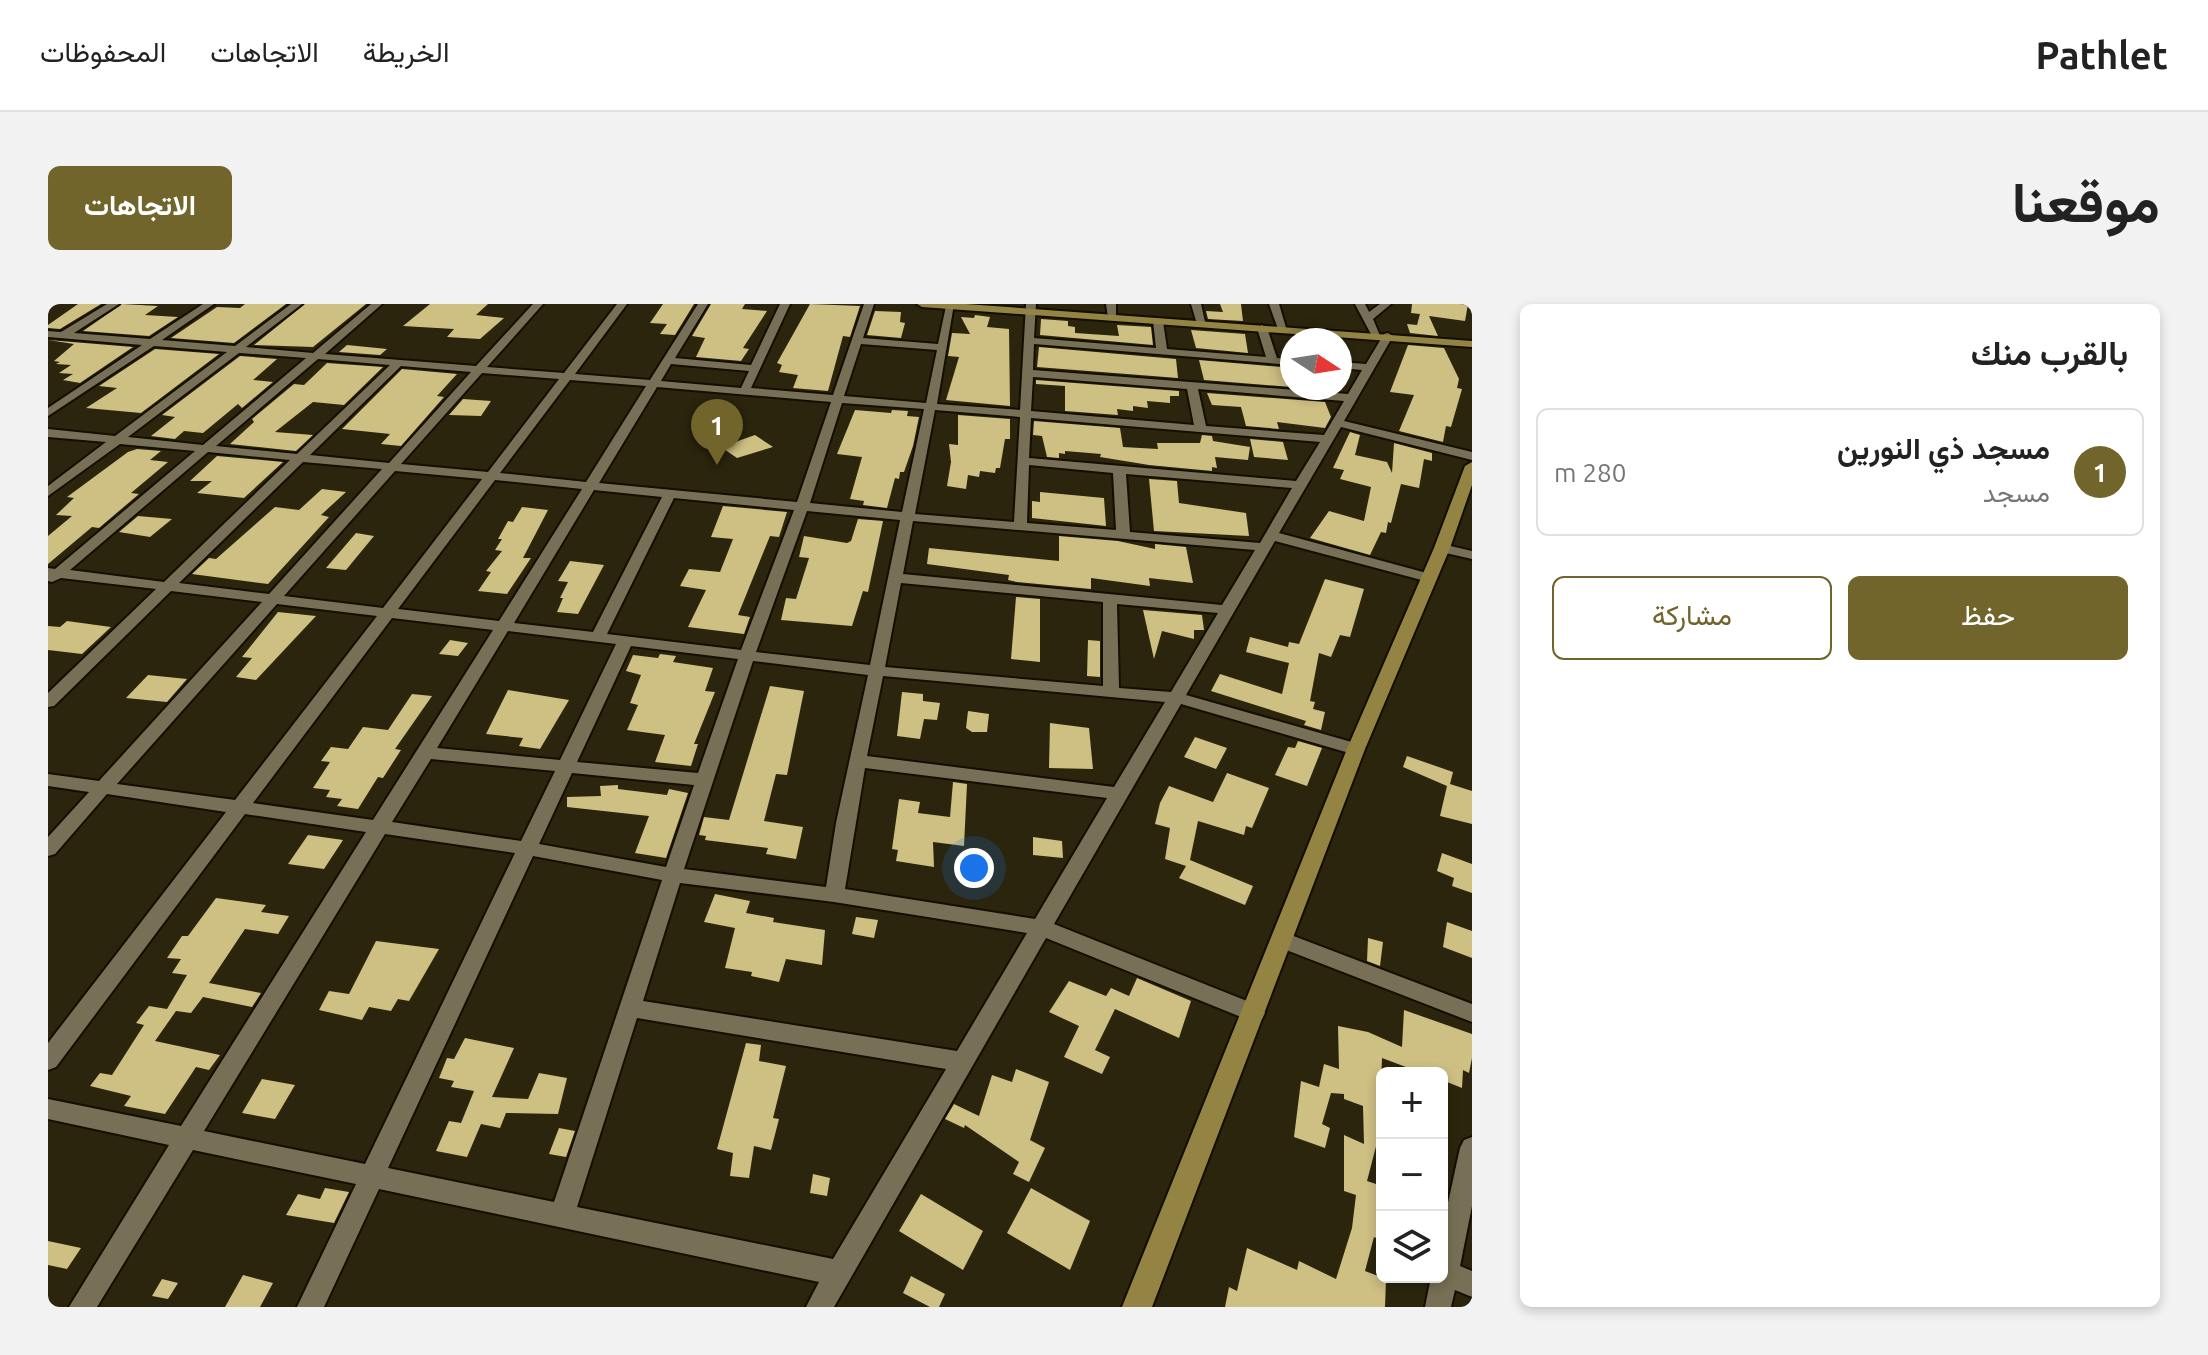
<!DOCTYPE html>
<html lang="ar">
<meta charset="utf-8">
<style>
:root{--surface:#fff;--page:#f2f2f2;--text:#222;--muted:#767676;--line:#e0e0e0;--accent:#72652b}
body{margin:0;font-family:Ubuntu,Vazirmatn,sans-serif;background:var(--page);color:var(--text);direction:rtl}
.controls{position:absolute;right:24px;bottom:24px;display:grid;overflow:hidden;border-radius:12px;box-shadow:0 4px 12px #0003}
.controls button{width:72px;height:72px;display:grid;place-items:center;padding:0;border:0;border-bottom:2px solid var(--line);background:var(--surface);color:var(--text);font:40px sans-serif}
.compass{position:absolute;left:1232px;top:24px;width:72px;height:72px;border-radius:50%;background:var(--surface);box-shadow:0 4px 12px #0003;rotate:102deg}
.you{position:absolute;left:926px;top:564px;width:28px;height:28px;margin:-20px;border:6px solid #fff;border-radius:50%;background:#1a73e8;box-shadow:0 0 0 12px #1a73e833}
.badge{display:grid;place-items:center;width:52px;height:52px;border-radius:50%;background:var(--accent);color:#fff;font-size:26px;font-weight:700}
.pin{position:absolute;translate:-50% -66px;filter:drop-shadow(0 2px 4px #0008)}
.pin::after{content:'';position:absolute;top:42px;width:28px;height:24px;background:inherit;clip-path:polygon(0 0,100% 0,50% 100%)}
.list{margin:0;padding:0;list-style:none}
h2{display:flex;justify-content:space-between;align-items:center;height:104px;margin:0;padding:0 32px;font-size:34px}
h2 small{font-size:26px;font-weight:400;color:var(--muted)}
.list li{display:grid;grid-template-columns:52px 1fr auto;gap:24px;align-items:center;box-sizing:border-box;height:128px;margin:0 16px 16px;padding:0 16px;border:2px solid var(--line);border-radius:12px}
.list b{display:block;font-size:30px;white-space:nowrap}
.list p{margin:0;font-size:26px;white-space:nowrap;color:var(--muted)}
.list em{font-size:26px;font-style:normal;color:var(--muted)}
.actions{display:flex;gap:16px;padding:24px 32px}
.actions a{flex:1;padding:18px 0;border:2px solid var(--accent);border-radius:12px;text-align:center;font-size:28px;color:var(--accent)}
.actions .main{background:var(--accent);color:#fff}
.icon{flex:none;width:44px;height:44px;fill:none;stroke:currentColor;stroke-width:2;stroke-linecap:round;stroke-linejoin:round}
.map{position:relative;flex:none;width:1424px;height:1003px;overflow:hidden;direction:ltr;border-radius:12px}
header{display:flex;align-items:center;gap:48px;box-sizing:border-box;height:112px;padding:0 40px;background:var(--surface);border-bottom:2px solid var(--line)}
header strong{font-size:38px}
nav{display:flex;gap:44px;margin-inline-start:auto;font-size:28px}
.intro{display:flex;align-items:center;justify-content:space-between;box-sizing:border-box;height:192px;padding:0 48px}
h1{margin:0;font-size:56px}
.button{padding:20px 36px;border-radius:12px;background:var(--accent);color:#fff;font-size:28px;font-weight:700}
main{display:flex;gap:48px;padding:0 48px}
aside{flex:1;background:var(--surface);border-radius:12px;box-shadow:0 4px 12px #0003}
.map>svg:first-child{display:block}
.building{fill:#cebf83}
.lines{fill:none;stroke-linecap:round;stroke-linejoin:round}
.street-casing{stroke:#140e00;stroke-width:4}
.secondary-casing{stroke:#140e00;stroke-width:4}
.street{fill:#777056;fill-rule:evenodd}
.secondary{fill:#938444;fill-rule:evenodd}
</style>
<header>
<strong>Pathlet</strong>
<nav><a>الخريطة</a><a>الاتجاهات</a><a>المحفوظات</a></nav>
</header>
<div class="intro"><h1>موقعنا</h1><a class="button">الاتجاهات</a></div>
<main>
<aside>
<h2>بالقرب منك<small></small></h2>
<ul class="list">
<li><span class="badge">1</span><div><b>مسجد ذي النورين</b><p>مسجد</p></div><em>280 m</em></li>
</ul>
<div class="actions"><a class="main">حفظ</a><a>مشاركة</a></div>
</aside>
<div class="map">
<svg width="1424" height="1003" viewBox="0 0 1424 1003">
<rect width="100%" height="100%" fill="#2b250d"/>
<!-- building -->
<path class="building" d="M30,0H53L12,25L0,24V21Z
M74,0L110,2L97,11L130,13L101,32L35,27Z
M197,0H238L186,39L123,34L169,3L192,4Z
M257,0H318L265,43L206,41Z
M382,0H440L428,11L456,14L432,35L399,33L406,25L355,22Z
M615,0H646L627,31L612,30L619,20L602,19Z
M663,0H697L694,5L719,7L695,44L701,45L693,57L648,53L657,34L644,32Z
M762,0L812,2L802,33L795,32L780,87L745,84L750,71L731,68L734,61L729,59Z
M1172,0H1193L1195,17L1160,15L1158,7L1175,8Z
M1364,0H1420L1417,17L1381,12L1390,32L1362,29L1359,20L1369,21L1372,10L1363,9Z
M827,7L853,8L852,18L857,19L853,34L819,31Z
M927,11L942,13L939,23L961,25L962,102L898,96L911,53L900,52L904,29L922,30L913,13L926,14Z
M993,15L1020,17V22L1027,23V29L1071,32L1069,21L1103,23L1105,41L992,31Z
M1143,26L1197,30L1200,49L1148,44Z
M0,36L85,43L32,79L15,76L25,70L11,69L23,61L8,60L12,58L6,57L26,40Z
M299,41L339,45L332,51L291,48Z
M1360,41L1396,44L1411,75L1409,84L1414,85L1403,123L1398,122L1395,138L1351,127L1366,91L1342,88Z
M991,43L1128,55L1130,74L989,63Z
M107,45L171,50L93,109L38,104L69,84L51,82Z
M192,52L229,55L205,76L225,78L194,104L190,100L155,129L136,127L127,135L103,132L127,113L114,111Z
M1151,56L1244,64V83L1156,76Z
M279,59L335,63L296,101L265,98L227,128L265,131L248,147L182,140L206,118L204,115L246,80L256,81Z
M354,65L409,70L389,92L396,93L353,142L333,140L342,130L294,125Z
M988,76L1131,87V92H1122V99L1099,97L1100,104L1085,102V107L1069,105L1070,111L1017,107V82L988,80Z
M1159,89L1277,98L1283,113L1277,124L1229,118L1231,125L1198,122L1193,103L1164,101Z
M415,95L443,97L433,112L401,111Z
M807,106L843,109L844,106L860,107L859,112L871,113L865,142L856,168H852L851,175L847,174L839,204L815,201L816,197L802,195L814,153L789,150Z
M910,111L962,115V135H957L952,164H948L947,169L932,167L931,173L920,171L918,185L899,182L903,158L901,140L910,141Z
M986,117L1072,124L1075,143L1110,145L1109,139H1152L1154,131L1164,132L1165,137L1202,143L1200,156L1167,153L1169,164L1164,163V167L1101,161L1052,153L1053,150L1017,147V150L1011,149V154L999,153L994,132L985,131Z
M1302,128L1312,131L1307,151L1339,158L1344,169L1346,139L1384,149V157L1376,155L1371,184L1353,180L1343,219L1340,218L1338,229L1333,228L1322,251L1262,234L1281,207L1316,217L1323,183L1292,175L1296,166L1285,164Z
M707,131L725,143L689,154L673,143Z
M1202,135L1235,138L1240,156L1206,153Z
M89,145L113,147L102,156L120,158L83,189L91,190L51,224L44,223L0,260V232L24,212L8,211L26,194L19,193L80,148Z
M169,152L235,158L196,194L149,189L164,177H142Z
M1101,175L1129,177L1131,199L1198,209L1201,232L1106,227Z
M274,185L298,188L273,211L281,213L220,280L144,270L161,254L168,255L227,203L251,206Z
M992,188L1056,194L1058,222L984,214V197L992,198Z
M675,202L739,208L731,233L722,232L690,311L702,313L696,330L640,323L658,286L632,282L641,265L672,268L685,235L663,233Z
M474,203L500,206L475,254H483L459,290L430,287L443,268L438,267L454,247L447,246L454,235H450L460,217L465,218Z
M90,212L124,215L102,233L71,228Z
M810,215L835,217L820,288L815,287L804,322L733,316L738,294L748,295L761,254L751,253L756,232L799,239L803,237Z
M308,229L326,232L298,266L278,264Z
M1011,232L1070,237L1107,245V240L1138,243L1145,279L1101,274L1102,282L1043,274V285L969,278L960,276L961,271L879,260L881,244L1011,257Z
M522,257L556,261L530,310L509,308L515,294H512L520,278L510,277Z
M1277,275L1316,285L1302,333L1292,331L1283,353L1271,349L1262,397L1267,398L1265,405L1277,408L1273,426L1256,421L1258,417L1163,387L1172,370L1234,390L1241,359L1198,348L1202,333L1240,343L1241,338L1251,340Z
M968,293L992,295V358L963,355Z
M1095,306L1154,311L1156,326H1146V335L1114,327L1106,355Z
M230,308L268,312L208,376L188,373L204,354L194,353Z
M19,317L63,323L34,350L0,346V322L12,323Z
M402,336L420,339L410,352L391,350Z
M1040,336L1052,337V373L1039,372Z
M612,350L628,352L625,358L665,364L657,387L667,388L646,440H650L643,462L607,458L617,431L579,426L590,401L582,399L593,371L578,367L585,351L610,354Z
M100,371L139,375L119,398L78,394Z
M722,382L756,387L739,471L728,470L716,517L755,523L748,555L718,550L720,544L657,536L658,532L651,531L656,513L681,516Z
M460,386L521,396L492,445L471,442L475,434L438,430Z
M854,388L875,390V397L892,399L889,416L876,415L872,435L849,432Z
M364,390L384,392L347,445L353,446L335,474L330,473L310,505L289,502L294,495L278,493L282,486L265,484L282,458L273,457L283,443L300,445L315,423L340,426Z
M920,407L941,410L939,428H924L918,424Z
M1002,419L1041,424L1045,465L1001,464Z
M1147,433L1179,444L1168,465L1136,453Z
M1250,437L1274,444L1259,482L1227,471L1240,443L1247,444Z
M1359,452L1405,468L1402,480L1424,487V520L1392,512L1399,482L1355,463Z
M1179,469L1221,484L1204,524L1198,522L1196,531L1150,517L1142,556L1205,582L1197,601L1131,574L1138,562L1117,555L1122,524L1107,520L1112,499L1121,482L1165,498Z
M905,478L919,480L916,542L885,538L886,563L848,557L850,546L844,545L851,495L872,498L870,509L902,513Z
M570,481V485L619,491L621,485L640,489L618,554L587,549L601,512L519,503V493L553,492L552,482Z
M260,531L295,536L276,565L240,560Z
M985,533L1014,537L1015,554L985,551Z
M1394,549L1424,560V589L1404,582L1406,574L1389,567Z
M667,590L702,597L698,609L726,614L725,618L777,626L774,661L738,655L731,678L703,672L704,668L677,664L687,624L656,618Z
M168,594L218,601L213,608L241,612L230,630L197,625L161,679L213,689L204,703L155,693L143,709L128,707L107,737L172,751L161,766L148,763L117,810L76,802L83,792L42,782L52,769L64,771L96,721L88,719L101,702L119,705L139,671L124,669L133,655L119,654L134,632H140Z
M808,613L830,616L826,634L804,630Z
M1399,618L1424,627V654L1395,643Z
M1320,634L1335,638L1332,662L1319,657Z
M328,637L391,645L361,697L350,695L343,707L321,703L314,716L271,706L281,687L301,690Z
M1089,674L1143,697L1131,734L1067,705L1047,746L1062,753L1054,770L1016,753L1031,722L1001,708L1021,677L1058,692L1063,684L1081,692Z
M1356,706L1424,730V754L1421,769L1415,766L1414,784L1394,776V769H1374L1334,754L1331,831L1319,877L1334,882V937L1326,933L1317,967L1338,975L1337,1003H1177L1181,983L1189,987L1199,944L1249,966L1251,957L1288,975L1304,924L1308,891L1296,887V831L1316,840L1315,802L1296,795V790L1283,789L1274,820L1282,824L1277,844L1246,833L1253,777L1271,783L1276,760L1291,765L1290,722L1320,728L1354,743Z
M417,734L466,744L444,793L480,795L491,769L519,774L510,810L458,809L452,824L433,820L419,853L388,847L401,817L413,819L426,787L403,783L406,777L391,774L399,754L406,755Z
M698,739L713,741L711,757L738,762L725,814L731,815L723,846L706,842L701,874L682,872L685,849L669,845Z
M968,765L1001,778L982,836L997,844L981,878L965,870L971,858L917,821L916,824L897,815L906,800L931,812L944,771L964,778Z
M214,775L247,781L227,815L194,809Z
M511,824L527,827L518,853L501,850Z
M765,870L782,874L779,892L762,889Z
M277,884L301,888L286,919L238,911L250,890L272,895Z
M983,884L1042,917L1022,966L959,929Z
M873,890L935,927L915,966L851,927Z
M0,937L33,944L19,965L0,961Z
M195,971L225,979L212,1003H177Z
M863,972L897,990L891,1003H882L855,989Z
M114,975L130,979L120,995L104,992Z"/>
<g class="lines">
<!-- street casing -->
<g class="street-casing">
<path id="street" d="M59,0H71L26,29L102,35L155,0H166L114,36L187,42L243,0H254L198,43L265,49L323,0H334L277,50L428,62L485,0H495L439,63L516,69L569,0H579L527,70L602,76L650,0H660L627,54L703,61L732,0H742L703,84L785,91L816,0H826L815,34L890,40L898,2L906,0L889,100L972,106L978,0H988L986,34L1108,44L1105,17L1110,14L1115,17L1119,45L1218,53L1209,24L1214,21L1219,24L1229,54L1244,55V61L986,40L985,66L1300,90L1314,66L1292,64V58L1318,60L1336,30L1340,29L1345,32L1296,117L1424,148V156L1293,123L1231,229L1386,271L1388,274L1381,278L1227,237L1138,391L1314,441L1317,445L1308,451L1133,400L1006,620L1214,703L1217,709L1214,715L1206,718L1198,715L998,634L786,1003H758L771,978L331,885L276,1003H249L308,880L145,846L49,1003H21L121,841L0,815V795L133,822L318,528L197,510L8,763L0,766V739L178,508L59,490L7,550L0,552V533L41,488L0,482V470L51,477L214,298L123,287L6,402L0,403V389L108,285L13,274L4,278L0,277V264L7,265L147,147L72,140L0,192V182L58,138L0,133V125L67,132L179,48L106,42L0,112V104L94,41L0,33V27L13,28ZM813,40L889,46L878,99L796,92ZM191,49L258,54L155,141L80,133ZM270,55L342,61L249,150L168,142ZM623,60L701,67L693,84L613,77ZM353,62L423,68L341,159L262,151ZM434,69L511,75L440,168L353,160ZM985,73L1139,85L1146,121L983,107ZM522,76L598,82L538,178L452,169ZM609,83L783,98L749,198L551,179ZM1150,85L1296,97L1276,131L1158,122ZM794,99L876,105L854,208L762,199ZM887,106L972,113L966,218L867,210ZM983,114L1272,138L1248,177L981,154ZM160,148L242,156L116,278L22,266ZM255,158L334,165L221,290L131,279ZM981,161L1065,169L1068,226L979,219ZM347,167L434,175L335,304L236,292ZM1078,170L1244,184L1212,239L1082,228ZM447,176L534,185L451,317L350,305ZM546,186L614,193L545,328L466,319ZM626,194L746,206L693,346L559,330ZM759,207L852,216L822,361L708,348ZM865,217L1207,246L1174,301L855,270ZM853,279L1055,298V382L837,363ZM229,300L329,312L187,496L69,480ZM1069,300L1170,309L1123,388L1071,384ZM344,314L445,326L325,516L205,499ZM460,327L568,340L512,456L389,444ZM583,342L690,355L650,469L529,458ZM705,357L820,371L788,519L778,583L636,565ZM835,372L1117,398L1066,483L819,452ZM383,455L507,467L473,537L344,518ZM817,464L1059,494L987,615L797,585ZM524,469L646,481L618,563L491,540ZM337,530L467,549L317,860L156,827ZM485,552L614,576L506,898L340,864ZM632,579L786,598L979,629L909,747L595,697ZM589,714L898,765L785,955L529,903Z
M1058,0H1068V15L1060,13Z
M1143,0H1153L1158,22L1149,20Z
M1221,0H1231L1239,27L1230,25Z
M1307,0H1317L1321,8L1332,0H1343L1325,15L1333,34H1325Z
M1394,240L1424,247V255L1389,247V241Z
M1235,628L1424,700V718L1228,642L1225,636L1228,630Z
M1424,833V902L1412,962L1424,967V993L1407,986L1403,1003H1377L1383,973H1394V926L1412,844L1416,836Z"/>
</g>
<!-- secondary casing -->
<g class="secondary-casing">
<path id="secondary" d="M869,0H918L1424,37V43L874,3Z
M1424,158V181L1402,244L1317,445L1104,1003H1074L1299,445L1386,244L1417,162Z"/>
</g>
<!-- street -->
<use href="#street" class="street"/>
<!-- secondary -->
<use href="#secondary" class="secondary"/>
</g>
</svg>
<div class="controls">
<button>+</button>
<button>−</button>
<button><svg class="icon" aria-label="layers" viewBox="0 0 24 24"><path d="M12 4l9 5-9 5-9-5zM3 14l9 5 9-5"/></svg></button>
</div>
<svg class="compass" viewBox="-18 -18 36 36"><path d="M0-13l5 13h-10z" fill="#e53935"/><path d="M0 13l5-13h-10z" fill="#767676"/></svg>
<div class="you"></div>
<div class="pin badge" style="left:669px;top:161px">1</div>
</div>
</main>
